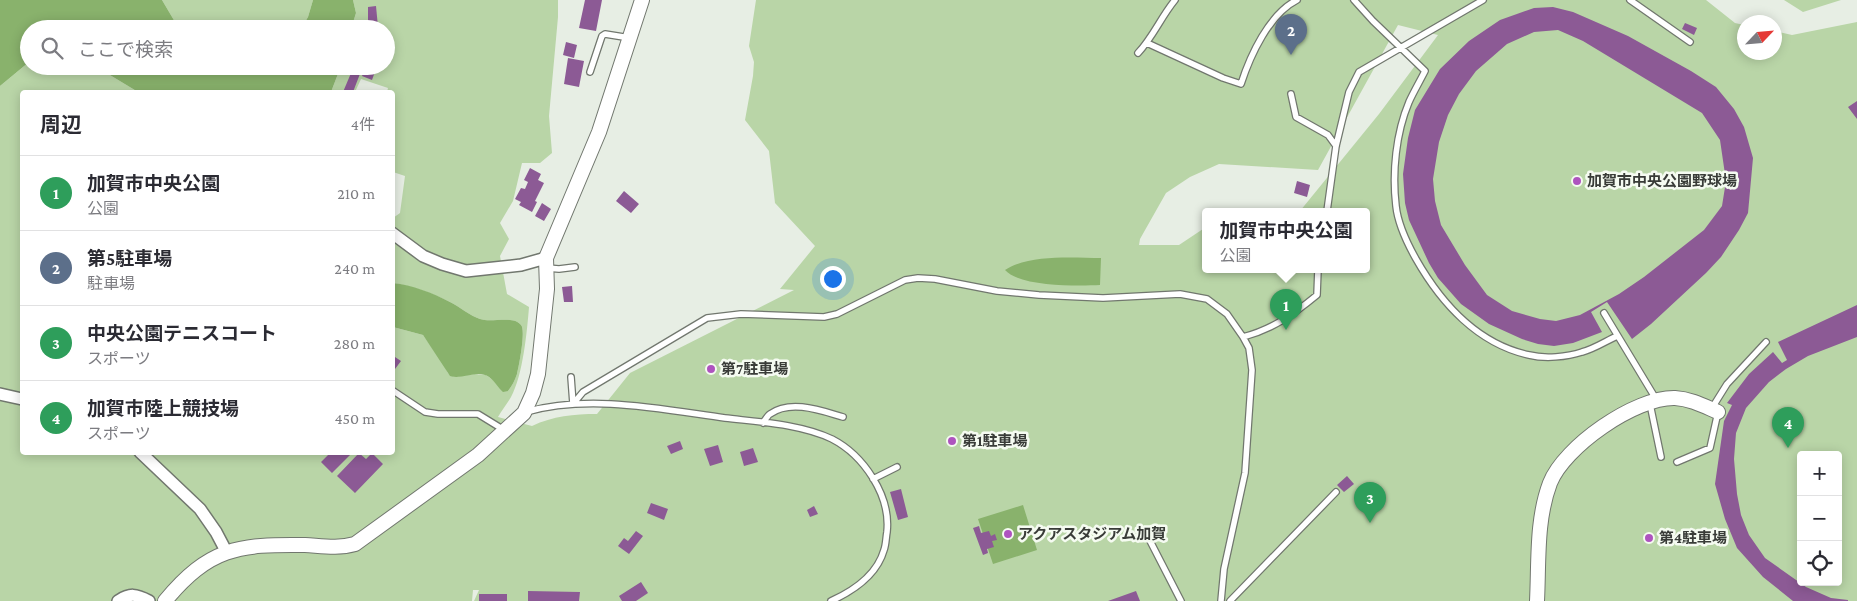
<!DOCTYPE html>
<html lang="ja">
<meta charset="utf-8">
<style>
:root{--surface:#fff;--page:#f2f2f3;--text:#2b2b33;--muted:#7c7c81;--line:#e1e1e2;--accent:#db2777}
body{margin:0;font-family:"Crimson Pro","Noto Sans JP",serif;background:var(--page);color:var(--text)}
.controls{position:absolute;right:15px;bottom:15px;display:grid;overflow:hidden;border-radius:5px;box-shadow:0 2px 12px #0003}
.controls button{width:45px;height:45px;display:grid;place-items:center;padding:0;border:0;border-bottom:1px solid var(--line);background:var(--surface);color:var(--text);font:25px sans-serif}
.compass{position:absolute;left:1737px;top:15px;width:45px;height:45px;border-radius:50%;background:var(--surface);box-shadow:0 2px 12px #0003;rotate:64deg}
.you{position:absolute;left:832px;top:278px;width:18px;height:18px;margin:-12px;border:4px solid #fff;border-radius:50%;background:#1a73e8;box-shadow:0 0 0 8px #1a73e833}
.badge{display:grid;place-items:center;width:32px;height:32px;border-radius:50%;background:var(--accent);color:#fff;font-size:16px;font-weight:700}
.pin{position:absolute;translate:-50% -41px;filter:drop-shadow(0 1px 2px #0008)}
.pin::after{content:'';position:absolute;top:26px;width:18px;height:15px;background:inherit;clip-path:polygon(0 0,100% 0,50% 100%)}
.popup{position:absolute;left:1202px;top:208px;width:168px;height:65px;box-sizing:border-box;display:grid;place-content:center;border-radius:5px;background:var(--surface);filter:drop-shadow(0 1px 4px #0005);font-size:16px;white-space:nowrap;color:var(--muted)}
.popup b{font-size:19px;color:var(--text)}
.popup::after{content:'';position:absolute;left:50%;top:100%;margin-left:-10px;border:10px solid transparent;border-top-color:var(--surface)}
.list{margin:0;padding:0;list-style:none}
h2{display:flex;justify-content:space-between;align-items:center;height:65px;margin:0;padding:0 20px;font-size:21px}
h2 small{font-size:16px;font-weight:400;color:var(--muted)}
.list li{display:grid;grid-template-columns:32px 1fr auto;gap:15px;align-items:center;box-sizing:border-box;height:75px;padding:0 20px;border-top:1px solid var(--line)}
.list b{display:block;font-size:19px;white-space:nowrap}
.list p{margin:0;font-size:16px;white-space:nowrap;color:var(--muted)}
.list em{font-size:16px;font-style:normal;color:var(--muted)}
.icon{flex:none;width:28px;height:28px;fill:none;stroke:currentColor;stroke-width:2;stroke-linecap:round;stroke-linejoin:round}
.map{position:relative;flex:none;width:1857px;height:601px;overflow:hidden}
.search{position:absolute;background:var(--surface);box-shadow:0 2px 12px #0003;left:20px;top:20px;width:375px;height:55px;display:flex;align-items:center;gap:12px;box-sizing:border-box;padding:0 18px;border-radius:28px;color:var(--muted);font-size:19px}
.panel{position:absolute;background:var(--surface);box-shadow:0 2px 12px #0003;left:20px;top:90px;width:375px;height:365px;border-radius:5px}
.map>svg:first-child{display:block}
.green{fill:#b9d5a7;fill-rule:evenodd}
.water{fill:#89b26c}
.building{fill:#8c5a95;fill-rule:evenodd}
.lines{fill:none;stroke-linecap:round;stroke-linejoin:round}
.service-casing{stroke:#71776e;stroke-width:8}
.minor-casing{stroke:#71776e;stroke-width:14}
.tertiary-casing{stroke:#71776e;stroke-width:16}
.service{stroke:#fff;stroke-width:5.5}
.minor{stroke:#fff;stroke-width:11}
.tertiary{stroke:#fff;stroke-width:14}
.poi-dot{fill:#ae53bf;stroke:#f5fbf1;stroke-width:2}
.labels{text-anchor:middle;stroke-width:5;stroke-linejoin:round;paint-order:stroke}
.poi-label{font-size:15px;font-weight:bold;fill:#393c38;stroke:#f5fbf1;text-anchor:start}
</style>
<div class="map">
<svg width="1857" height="601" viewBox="0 0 1857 601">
<rect width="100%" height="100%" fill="#e7eee4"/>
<!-- green -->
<path class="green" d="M162,0H313L308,17L301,29H183L175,22Z
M353,0H558V17L549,116L552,153L540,163H522L513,201L500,223L509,239L500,256L507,294L529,307C527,332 523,375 511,397C507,404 502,410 498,417L532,426C553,416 574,414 597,414L630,373L794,290L780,289L815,246L775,203L769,151L745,120L753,76L754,62L749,46L756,0H1706L1735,23L1744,25V52H1774L1775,31L1792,35L1857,22V601H474L479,590H473L472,601H0V86L29,62V66H95L138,92H22V452H392L393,327L423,335L444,365L448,373L454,377L474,374L486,375L508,391C512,386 515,380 517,374C519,366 526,330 521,325C513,315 492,323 480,319C470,316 460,307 450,302C432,293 412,286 393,283V218L400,213L405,176L393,172L392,92H387L388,88L361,79L355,92H331L341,66H386V29H351L356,13ZM1398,25L1438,35L1379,114L1300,211H1366V269H1206V227L1179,245H1139L1140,239L1166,193L1190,177L1219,164L1318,170ZM1801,455H1838V582H1801Z
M1784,0H1841L1803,12Z"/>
<!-- water -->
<path class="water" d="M0,0H162L175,22L183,29H29V62L0,86Z
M313,0H353L356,13L351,29H301L308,17Z
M95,66H227C237,75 253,76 263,66H341L331,92H138Z
M1101,258L1100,285C1078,286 1020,287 1005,270C1029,254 1073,258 1101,258Z
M393,283C412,285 433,293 450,302C460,307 470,316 480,319C492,323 513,315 521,325C526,330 519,366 517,374C515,380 512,386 508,391L503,392C498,388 495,381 489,377C478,369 462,380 450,376L423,335L393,327Z
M1023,505L1037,550L993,564L978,519Z"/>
<!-- building -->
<path class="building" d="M585,0H602L596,31L579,28Z
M376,6L378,27V29H368V7Z
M1553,7L1573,12L1628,36L1691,71L1716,87L1734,109L1744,127L1753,158L1748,213L1739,230L1721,257L1706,273L1651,324L1632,339L1607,302L1591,312L1602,332L1573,343L1554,346L1538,344L1522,339L1489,324L1461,304L1438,278L1429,263L1409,220L1405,203L1403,174L1408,138L1415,110L1440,69L1469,41L1500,20L1534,8ZM1558,30L1583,41L1702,113L1720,140L1726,181L1722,206L1704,230L1644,277L1619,294L1580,315L1556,321L1540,319L1512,311L1487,295L1465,265L1441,225L1435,201L1433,179L1439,142L1448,115L1459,94L1476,71L1507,44L1534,32Z
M1685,23L1697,28L1694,35L1682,29Z
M566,42L577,45L574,58L563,55Z
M568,58L584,61L579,87L564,84Z
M354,66H363L353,92H343Z
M366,66H377L372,80L362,76Z
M1857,101V119L1848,107Z
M530,168L541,174L538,180L544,183L535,201L537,202L532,212L519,205L521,202L515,199L521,188L525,189L528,182L524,180Z
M1297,181L1310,185L1307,197L1294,193Z
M624,191L639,204L631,213L616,201Z
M542,203L551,209L544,221L535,216Z
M572,286L573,302H564L562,287Z
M1857,305V337L1808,356L1786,369L1769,382L1746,408L1736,433L1734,459L1737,494L1741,515L1749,535L1765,558L1806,587L1831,598L1848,600V601H1793L1763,577L1737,548L1725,519L1715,484L1724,421L1732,405L1727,403L1749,374L1773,352L1782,363L1787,360L1778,342Z
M392,355L401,361L392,373Z
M680,441L683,449L671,454L667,446Z
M718,445L723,462L710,466L704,449Z
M753,448L758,462L744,466L740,452Z
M331,452H353L332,473L321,462Z
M359,453L366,459L372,453L383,464L355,493L337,476Z
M1347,476L1354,484L1344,492L1337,485Z
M901,489L908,517L898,520L890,492Z
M651,503L668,509L664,520L647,513Z
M814,506L818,514L810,517L807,510Z
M979,526L981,533L989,531L991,536L995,534L997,540L992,541L994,547L987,549L988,553L983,555L973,528Z
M636,531L643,536L629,554L618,546L624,538L628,541Z
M641,582L648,593L636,601H622L619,596Z
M528,591L580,592L579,601H528Z
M1136,591L1140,601H1108Z
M479,594H507V601H479Z"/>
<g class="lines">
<!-- service casing -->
<g class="service-casing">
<path id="service" d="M1354,0L1373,21L1425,71C1420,81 1414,91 1409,102C1396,133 1392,172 1396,206C1398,225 1407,243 1416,259C1441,303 1478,344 1529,355C1545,359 1567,357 1582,352C1594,349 1606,341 1617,336
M1630,0L1690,42
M1147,43L1223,78L1241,84C1250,56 1269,14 1297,0
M1138,53C1153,37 1161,17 1175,0
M590,72L602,36L605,34L630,38
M1291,94L1296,117L1328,135L1336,146
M1327,211L1336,146L1349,92L1359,72L1483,0
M547,268L559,269L575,267
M1604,313L1656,399
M1243,337C1273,329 1294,314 1317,295L1318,269
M571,377L573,404L583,392L707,318L741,314L824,317L837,314L905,280L918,278L935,279L997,291L1039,295L1103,298L1180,294L1207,299L1227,314L1243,337L1249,348L1252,370L1245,473L1224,569L1221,601
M392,390L425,412L438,414H478L504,430
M1650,404L1661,457
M1712,408L1727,384L1766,342
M526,412C589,394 660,409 725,418C759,422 800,424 832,439C863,455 891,495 887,532C886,537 886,545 884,550C877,575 853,591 831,601
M763,423C765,420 768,415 770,414C791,399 822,411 843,417
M1677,462L1710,448L1718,412
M873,479L897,467
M1147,535L1181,601
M1230,601L1336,492"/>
</g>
<!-- minor casing -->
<g class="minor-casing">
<path id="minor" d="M392,233L423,256L442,264L466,271L521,265L546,258
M0,394L22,399
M140,452L200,509L216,532L226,551
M118,601C130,593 136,594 149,601"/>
</g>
<!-- tertiary casing -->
<g class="tertiary-casing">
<path id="tertiary" d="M165,601C209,548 238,544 305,545C322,546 338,549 355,544L478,455L524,413L533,393L538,374L547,289L546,258L599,132L642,0
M1537,601C1539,562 1536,520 1550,483C1564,447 1635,397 1675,398C1691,399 1704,406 1718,412"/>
</g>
<!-- service -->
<use href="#service" class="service"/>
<!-- minor -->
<use href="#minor" class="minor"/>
<!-- tertiary -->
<use href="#tertiary" class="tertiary"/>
</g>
<!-- markers -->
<g class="poi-dot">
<circle cx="1577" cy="181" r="5"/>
<circle cx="711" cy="369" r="5"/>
<circle cx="952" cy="441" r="5"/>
<circle cx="1008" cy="534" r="5"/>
<circle cx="1649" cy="538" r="5"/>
</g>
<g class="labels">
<!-- poi labels -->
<g class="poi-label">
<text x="1587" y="186">加賀市中央公園野球場</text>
<text x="721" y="374">第7駐車場</text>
<text x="962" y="446">第1駐車場</text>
<text x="1018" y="539">アクアスタジアム加賀</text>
<text x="1659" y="543">第4駐車場</text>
</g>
</g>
</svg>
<div class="controls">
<button>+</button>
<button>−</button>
<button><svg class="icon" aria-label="locate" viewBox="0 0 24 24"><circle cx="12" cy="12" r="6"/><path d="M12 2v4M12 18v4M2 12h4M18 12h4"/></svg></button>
</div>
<svg class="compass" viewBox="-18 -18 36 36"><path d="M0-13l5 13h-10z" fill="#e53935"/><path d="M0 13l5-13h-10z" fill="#7c7c81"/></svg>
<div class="you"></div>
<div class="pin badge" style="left:1286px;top:330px;background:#2e9e5b">1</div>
<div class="popup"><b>加賀市中央公園</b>公園</div>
<div class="pin badge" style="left:1291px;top:55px;background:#5c6f8a">2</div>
<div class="pin badge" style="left:1370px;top:523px;background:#2e9e5b">3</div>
<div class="pin badge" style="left:1788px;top:448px;background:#2e9e5b">4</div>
<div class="search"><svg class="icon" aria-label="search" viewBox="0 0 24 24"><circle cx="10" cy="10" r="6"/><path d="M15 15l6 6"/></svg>ここで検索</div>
<section class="panel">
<h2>周辺<small>4件</small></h2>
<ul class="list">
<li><span class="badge" style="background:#2e9e5b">1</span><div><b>加賀市中央公園</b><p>公園</p></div><em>210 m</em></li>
<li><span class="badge" style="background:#5c6f8a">2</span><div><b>第5駐車場</b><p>駐車場</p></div><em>240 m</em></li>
<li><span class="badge" style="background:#2e9e5b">3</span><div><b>中央公園テニスコート</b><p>スポーツ</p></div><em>280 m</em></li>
<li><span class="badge" style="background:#2e9e5b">4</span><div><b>加賀市陸上競技場</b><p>スポーツ</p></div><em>450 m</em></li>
</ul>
</section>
</div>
